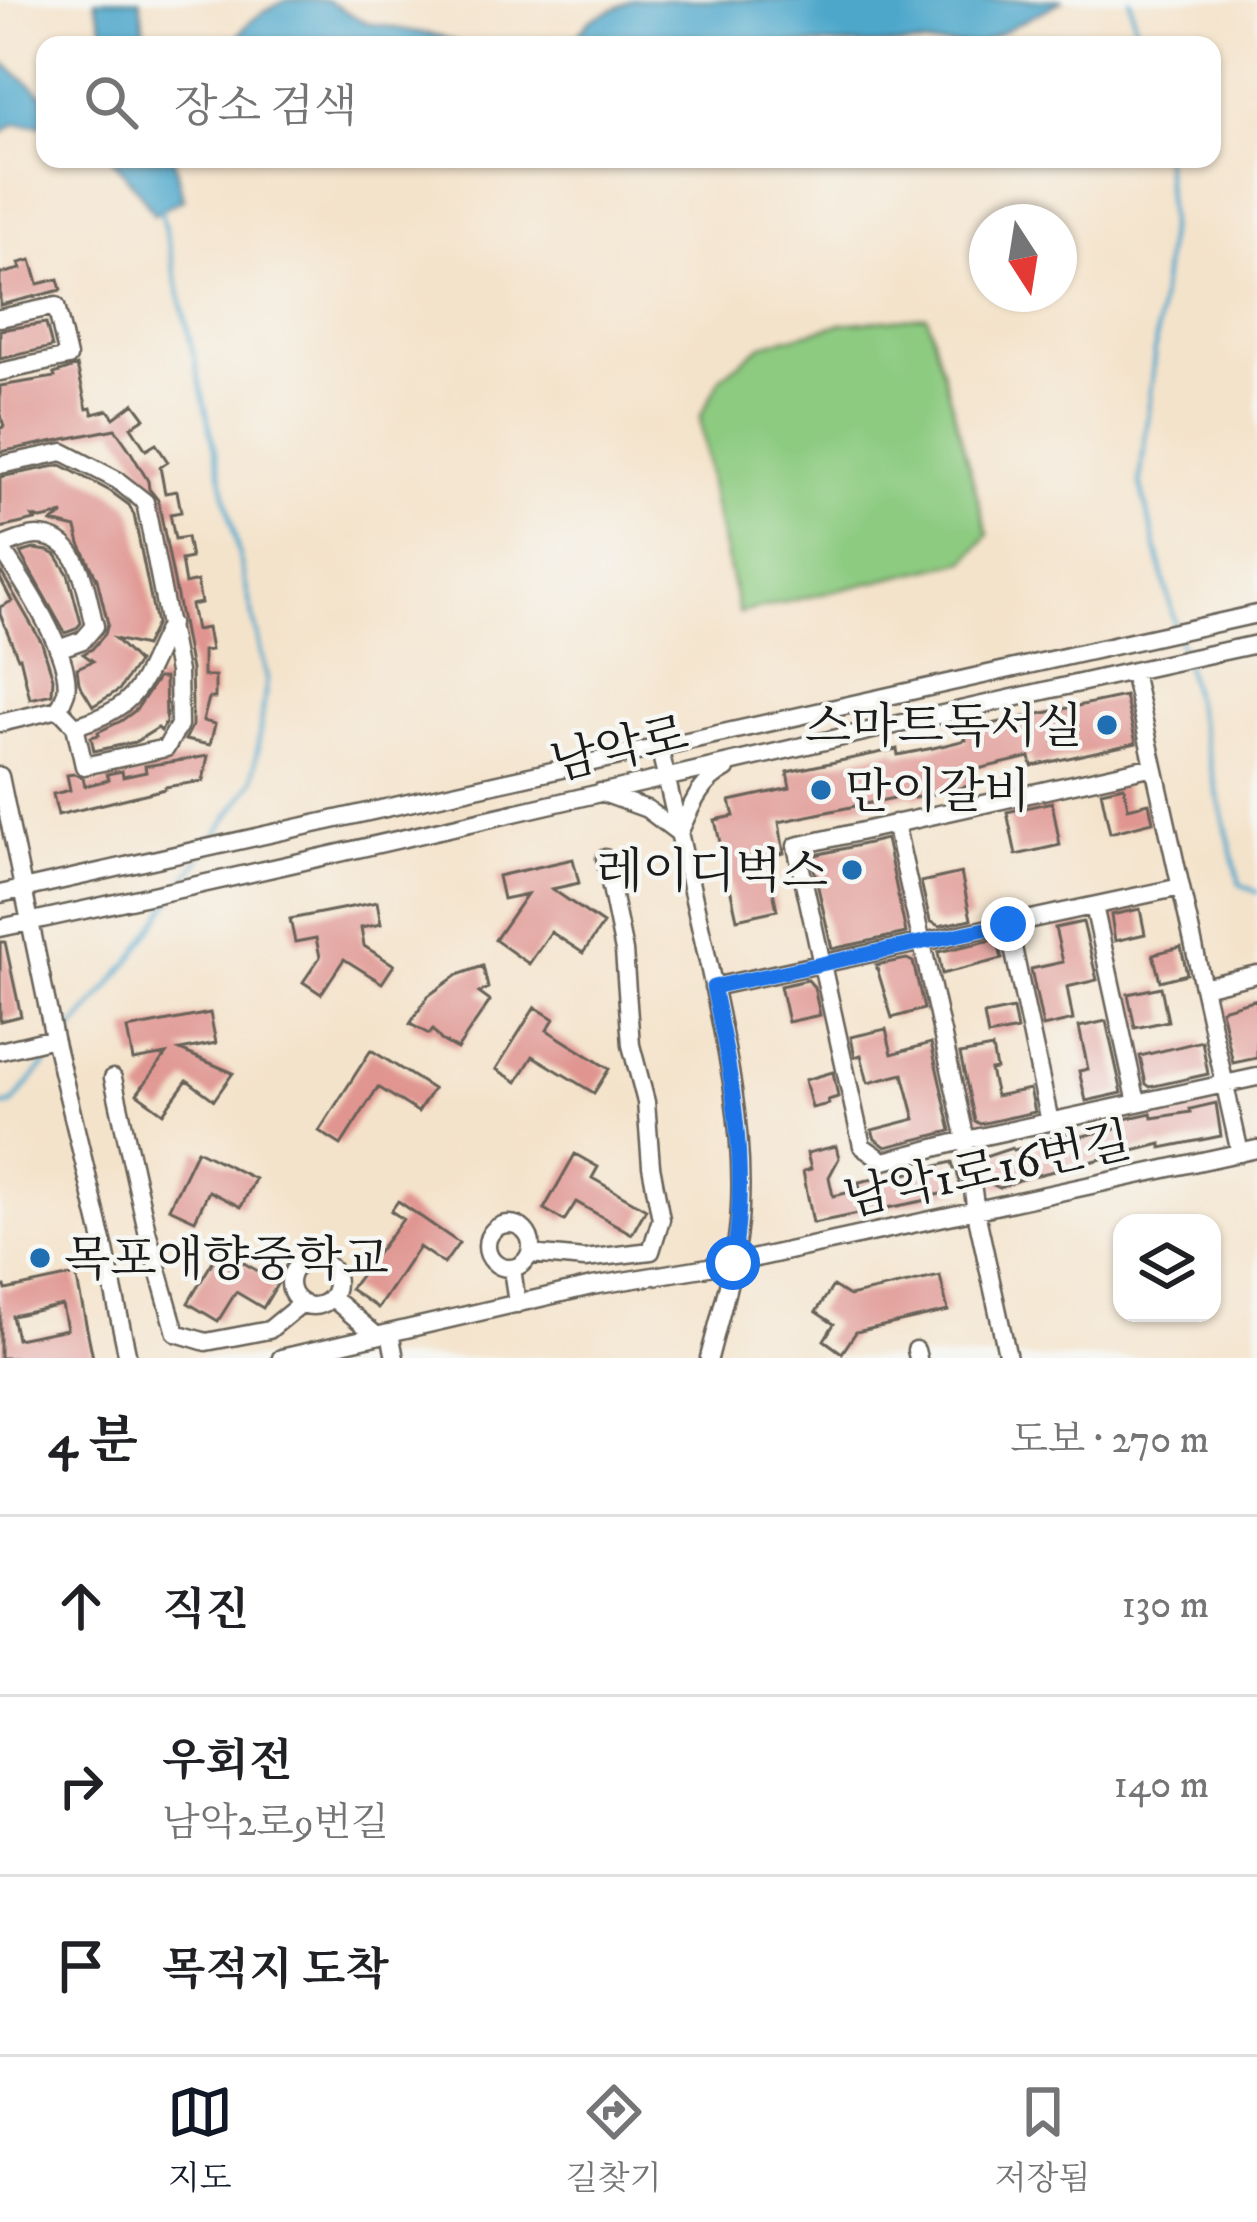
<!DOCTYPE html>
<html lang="ko">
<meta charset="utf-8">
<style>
:root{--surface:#fff;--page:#f6f6f6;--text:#202124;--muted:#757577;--line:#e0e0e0;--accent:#111827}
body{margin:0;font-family:"IM FELL DW Pica","Noto Serif KR",serif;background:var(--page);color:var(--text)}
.controls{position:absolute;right:36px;bottom:36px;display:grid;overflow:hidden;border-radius:24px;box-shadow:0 3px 9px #0004}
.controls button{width:108px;height:108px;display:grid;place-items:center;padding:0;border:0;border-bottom:3px solid var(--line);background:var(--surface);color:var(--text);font:60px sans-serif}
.compass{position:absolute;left:969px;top:204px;width:108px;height:108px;border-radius:50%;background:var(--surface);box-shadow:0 3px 9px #0004;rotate:168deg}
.stop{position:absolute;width:36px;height:36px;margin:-27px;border:9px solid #1a73e8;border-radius:50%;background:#fff}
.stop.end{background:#1a73e8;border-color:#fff;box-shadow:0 3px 12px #0008}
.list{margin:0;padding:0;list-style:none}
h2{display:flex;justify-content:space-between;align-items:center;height:156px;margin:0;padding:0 48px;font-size:51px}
h2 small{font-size:39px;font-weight:400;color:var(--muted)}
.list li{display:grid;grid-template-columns:78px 1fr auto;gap:36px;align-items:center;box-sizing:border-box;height:180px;padding:0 48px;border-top:3px solid var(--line)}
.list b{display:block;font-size:45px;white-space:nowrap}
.list p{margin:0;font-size:39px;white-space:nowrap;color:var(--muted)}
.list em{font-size:39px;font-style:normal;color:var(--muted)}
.icon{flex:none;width:66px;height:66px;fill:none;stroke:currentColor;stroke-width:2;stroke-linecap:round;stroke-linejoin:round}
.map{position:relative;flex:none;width:1257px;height:1358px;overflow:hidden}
.search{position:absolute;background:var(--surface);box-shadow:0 3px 9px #0004;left:36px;right:36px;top:36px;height:132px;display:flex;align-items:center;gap:30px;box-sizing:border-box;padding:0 42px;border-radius:24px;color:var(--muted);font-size:45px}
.sheet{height:696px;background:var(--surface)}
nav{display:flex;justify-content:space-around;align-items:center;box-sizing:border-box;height:168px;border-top:3px solid var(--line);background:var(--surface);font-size:33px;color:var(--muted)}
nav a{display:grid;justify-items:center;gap:6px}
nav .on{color:var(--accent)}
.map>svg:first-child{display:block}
.green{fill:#8dcb81;stroke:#54744e;stroke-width:3}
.water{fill:#4ea7cb;stroke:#356274;stroke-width:3}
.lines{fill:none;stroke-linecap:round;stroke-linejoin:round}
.stream{stroke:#4ea7cb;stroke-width:4.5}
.building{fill:#e09591;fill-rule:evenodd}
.minor-casing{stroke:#686259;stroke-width:21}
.minor{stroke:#fff;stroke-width:16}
.route{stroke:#1a73e8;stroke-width:15}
.poi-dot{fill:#1f6fb2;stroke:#f6f6f2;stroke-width:4.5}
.labels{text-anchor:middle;stroke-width:9;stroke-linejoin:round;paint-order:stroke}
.poi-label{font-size:48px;fill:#1c1c1c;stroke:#f6f6f2;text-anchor:end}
.street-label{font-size:48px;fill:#1c1c1c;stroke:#f6f6f2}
</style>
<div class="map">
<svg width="1257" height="1358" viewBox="0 0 1257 1358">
<rect width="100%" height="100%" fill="#f6f6f2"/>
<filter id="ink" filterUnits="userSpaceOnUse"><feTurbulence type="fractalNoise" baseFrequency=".00833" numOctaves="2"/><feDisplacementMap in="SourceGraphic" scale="24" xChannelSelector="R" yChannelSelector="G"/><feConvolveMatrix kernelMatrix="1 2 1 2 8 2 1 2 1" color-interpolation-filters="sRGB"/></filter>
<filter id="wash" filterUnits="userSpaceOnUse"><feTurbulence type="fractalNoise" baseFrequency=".004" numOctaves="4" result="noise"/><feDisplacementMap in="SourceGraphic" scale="48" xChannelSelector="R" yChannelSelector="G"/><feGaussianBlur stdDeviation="2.7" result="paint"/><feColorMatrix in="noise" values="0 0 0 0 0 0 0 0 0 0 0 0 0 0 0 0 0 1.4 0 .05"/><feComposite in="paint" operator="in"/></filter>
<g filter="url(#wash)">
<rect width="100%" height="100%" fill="#f4e3cb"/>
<!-- green -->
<path class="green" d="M927,316L988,535L966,561L739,613L713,501L700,417L721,377L762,345L841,324Z"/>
<!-- water -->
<path class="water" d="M95,0H140L146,45H108Z
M287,0H326L367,23L440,36L462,45H233C246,20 262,12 287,0Z
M633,0H1064L977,45H569L590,20Z
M0,60L45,96V125L14,124L0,135Z
M112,159H174L183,199L154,214L137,189Z"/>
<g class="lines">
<!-- stream -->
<path class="stream" d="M1130,0L1139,45
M1164,159L1169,221L1140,483L1182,652
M160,207L267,679L253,781L211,842
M1185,663L1240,884L1257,892
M184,882L201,857
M61,1044L134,956L174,896
M0,1106L12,1104L54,1053"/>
</g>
<g id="blocks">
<!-- building -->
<path class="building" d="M31,260L38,284L58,279L61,290L0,305V274L21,269L19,263Z
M46,323L52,347L0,359V330Z
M77,366L87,409L91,408L93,414L108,410L114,418L134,403L145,418L131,427L146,450L156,444L168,462L160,467L165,493L177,491L181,512L170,514L175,539L187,537L191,558L181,560L185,584L197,581L201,603L191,605L196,630L207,628L211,650L203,651V676H215V698H209L203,721L215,724L210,745L185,740L192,726V702L191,670L182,622L158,500L149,489L148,481L129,449L115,429L0,452V428L4,427L0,410V386L55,377L54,374Z
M61,465L110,491L129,505L134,515L156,624L145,646L115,639L138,662L119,690L93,706L79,683L77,668L93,661L83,654L92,649L105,634L108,624L97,579L80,544L76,528L52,522L64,514L41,519L33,517L35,520L0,528V477Z
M34,549L48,551L56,555L68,574L81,623L76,629L65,633L20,553Z
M0,570L42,643L53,678L52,694L30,699L20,657L18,658L0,614V607L12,601L0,578Z
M158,678H165L166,722L161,731L158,728L135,742L94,751L91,737L99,735L98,732L121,721L136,710Z
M1125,696L1136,743L1032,766L1030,757L969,771L973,785L914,798L913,794L779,822L784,853L770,856L774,873L769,872L777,910L737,919L715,820L734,816L730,801L790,788L787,772L897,749L898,755L933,748L966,740L963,730Z
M208,756L203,781L165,787V789L58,815L53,794L70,790L67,775L74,774L83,778L85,786L109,780L107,774L122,771L123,777L146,772L145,766Z
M1124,786L1128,808L1149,803L1153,822L1110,833L1101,791Z
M1052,802L1060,845L1016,855L1007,812Z
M886,839L906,933L832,949L811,856Z
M573,859L579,883L552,889L603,924L583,953L551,932L529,964L495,940L527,894L503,899L498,876Z
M961,873L971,919L939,926L930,921L921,882Z
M377,902L381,924L361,928L364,946L394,965L382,983L344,959L321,994L303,982L320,957L316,938L295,942L290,919Z
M1140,909L1145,934L1115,941L1111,915Z
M1083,922L1097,980L1067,987L1073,1020L1043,1027L1031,969L1063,962L1055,928Z
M997,939L1002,959L942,974L938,952Z
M0,942H5L21,1016L0,1021Z
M1181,947L1187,974L1160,981L1153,954Z
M907,959L913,962L924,1009L892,1018L876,965Z
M483,966L488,988L479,993L490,1001L457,1049L441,1040L433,1030L429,1034L410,1024L428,996L457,975Z
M808,980L814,987L820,1015L788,1022L780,986Z
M1161,987L1168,1021L1135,1028L1128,994Z
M1257,999V1058L1233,1063L1221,1009Z
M535,1007L554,1019L547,1030L609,1069L594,1093L533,1056L517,1082L496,1069Z
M1013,1009L1017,1030L988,1036L984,1015Z
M210,1013L216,1043L180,1050L233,1073L214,1100L187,1080L163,1113L137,1094L166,1054L133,1060L127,1029Z
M1106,1021L1122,1093L1086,1101L1079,1071L1088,1069L1079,1027Z
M886,1029L892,1054L931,1043L951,1131L886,1147L875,1139L872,1130L915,1119L903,1074L868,1083L861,1055L855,1057L851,1037Z
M1202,1041L1208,1074L1150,1087L1146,1084L1140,1056Z
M992,1048L996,1069L990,1070L996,1096L1030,1089L1035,1112L980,1124L975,1121L960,1054Z
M371,1050L433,1089L418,1112L378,1087L341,1145L319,1131Z
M833,1072L838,1097L828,1100L829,1104L812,1108L805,1080Z
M1216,1103L1221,1136L1161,1148V1144L1022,1179L1000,1188L991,1184L982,1158L1012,1148L1013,1150L1051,1142L1050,1138L1078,1131L1079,1137L1125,1126L1124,1119L1151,1113L1152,1118L1191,1112L1190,1109Z
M836,1146L839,1158L829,1177L833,1196L860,1190L859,1182L893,1175L894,1177L952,1162L954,1169H957L960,1190L931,1196L932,1199L813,1223L803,1171L811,1169L807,1153Z
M197,1150L255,1179L241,1207L209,1191L195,1220L169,1208Z
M575,1154L598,1167L592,1178L646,1209L632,1234L576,1202L564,1221L544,1209Z
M398,1201L459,1243L444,1264L419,1247L378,1308L350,1289L403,1219L391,1211Z
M220,1249L278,1283L263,1308L236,1292L218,1321L188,1303Z
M76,1275L93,1358H0V1287L5,1286L6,1290ZM62,1305L67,1329L17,1339L12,1316Z
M940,1276L948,1311L856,1332L842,1353L824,1340L834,1324L816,1312L833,1286L849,1296Z"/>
</g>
</g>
<g filter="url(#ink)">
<use href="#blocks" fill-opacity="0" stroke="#686259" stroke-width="3"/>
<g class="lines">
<!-- minor casing -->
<g class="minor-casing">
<path id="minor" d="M0,318L56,306L68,357L0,372
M0,465L63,452L117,480L145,502L178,672L179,725L166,748L84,766L75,726L59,709L0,723
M0,547C12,543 25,536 37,536C82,536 86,593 95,626L83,640L58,649
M0,547C21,578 73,655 66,692C64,698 61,704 59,709
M1133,672L1240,1153
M75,726C144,706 141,680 170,624
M659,747C676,815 690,884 706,952C724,1036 744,1120 740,1206C738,1258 722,1308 709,1358
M1154,766L796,846L862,1146L884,1161L966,1140L1257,1077
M0,776L54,1038L105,1250L128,1358
M600,792L647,809L679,833C692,805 699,783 726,769
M895,823L966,1140L976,1212L1008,1358
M0,894L1257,614
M1094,906L1137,1103
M1008,924L1050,1122
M0,928C420,839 837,734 1257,644
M713,987L1181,887
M1203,987L1257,974
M0,1051L54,1038
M113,1078L147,1231L176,1333L206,1342L269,1330L302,1303
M487 1246a22 22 0 1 1 44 0a22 22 0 1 1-44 0Z
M530,1254L585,1259L651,1251L661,1219L651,1166L646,1102L631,1045L624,951L605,858
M290 1283a23 23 0 1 1 46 0a23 23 0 1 1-46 0Z
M512,1268L517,1304
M331,1297L377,1336
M390,1333L395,1358
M916,1350L918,1358
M281,1358L592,1286L733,1263L1257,1149"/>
</g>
<!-- minor -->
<use href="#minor" class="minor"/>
</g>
</g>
<g class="lines" filter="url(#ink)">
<!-- route -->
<path class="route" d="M733,1263C749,1169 733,1079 713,987L1008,924"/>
</g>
<!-- markers -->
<g class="poi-dot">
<circle cx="1107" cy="725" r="12"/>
<circle cx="821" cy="790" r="12"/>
<circle cx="852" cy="870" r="12"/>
<circle cx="40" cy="1258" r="12"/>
</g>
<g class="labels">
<!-- poi labels -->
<g class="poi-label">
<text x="1083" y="742">스마트독서실</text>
<text x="845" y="807" text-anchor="start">만이갈비</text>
<text x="828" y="887">레이디벅스</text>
<text x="64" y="1275" text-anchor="start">목포애향중학교</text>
</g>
<!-- street labels -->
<g class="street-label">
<text transform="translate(619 747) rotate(-13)" y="17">남악로</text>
<text transform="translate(987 1168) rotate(-12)" y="17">남악1로16번길</text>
</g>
</g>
</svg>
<div class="controls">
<button><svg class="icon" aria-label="layers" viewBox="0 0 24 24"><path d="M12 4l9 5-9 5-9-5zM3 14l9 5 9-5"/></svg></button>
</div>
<svg class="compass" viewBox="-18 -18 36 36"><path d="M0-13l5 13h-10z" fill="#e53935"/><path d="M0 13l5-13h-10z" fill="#757577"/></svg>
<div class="stop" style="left:733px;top:1263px"></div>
<div class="stop end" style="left:1008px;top:924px"></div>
<div class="search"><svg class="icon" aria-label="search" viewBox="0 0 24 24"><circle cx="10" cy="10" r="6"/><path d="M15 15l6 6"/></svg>장소 검색</div>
</div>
<section class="sheet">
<h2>4 분<small>도보 · 270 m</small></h2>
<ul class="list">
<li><svg class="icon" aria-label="ahead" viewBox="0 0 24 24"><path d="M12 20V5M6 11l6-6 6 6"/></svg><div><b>직진</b></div><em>130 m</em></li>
<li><svg class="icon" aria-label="right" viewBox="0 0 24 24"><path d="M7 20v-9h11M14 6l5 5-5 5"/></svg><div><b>우회전</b><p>남악2로9번길</p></div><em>140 m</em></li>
<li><svg class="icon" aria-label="arrive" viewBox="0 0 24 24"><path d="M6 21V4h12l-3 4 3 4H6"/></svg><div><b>목적지 도착</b></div></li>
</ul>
</section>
<nav>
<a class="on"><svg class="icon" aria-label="map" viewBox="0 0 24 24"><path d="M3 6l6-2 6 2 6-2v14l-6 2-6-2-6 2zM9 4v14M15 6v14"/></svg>지도</a>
<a><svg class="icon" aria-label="directions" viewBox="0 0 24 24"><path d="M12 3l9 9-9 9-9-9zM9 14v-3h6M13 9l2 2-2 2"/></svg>길찾기</a>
<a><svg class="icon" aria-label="saved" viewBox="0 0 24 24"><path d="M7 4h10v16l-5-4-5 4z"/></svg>저장됨</a>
</nav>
